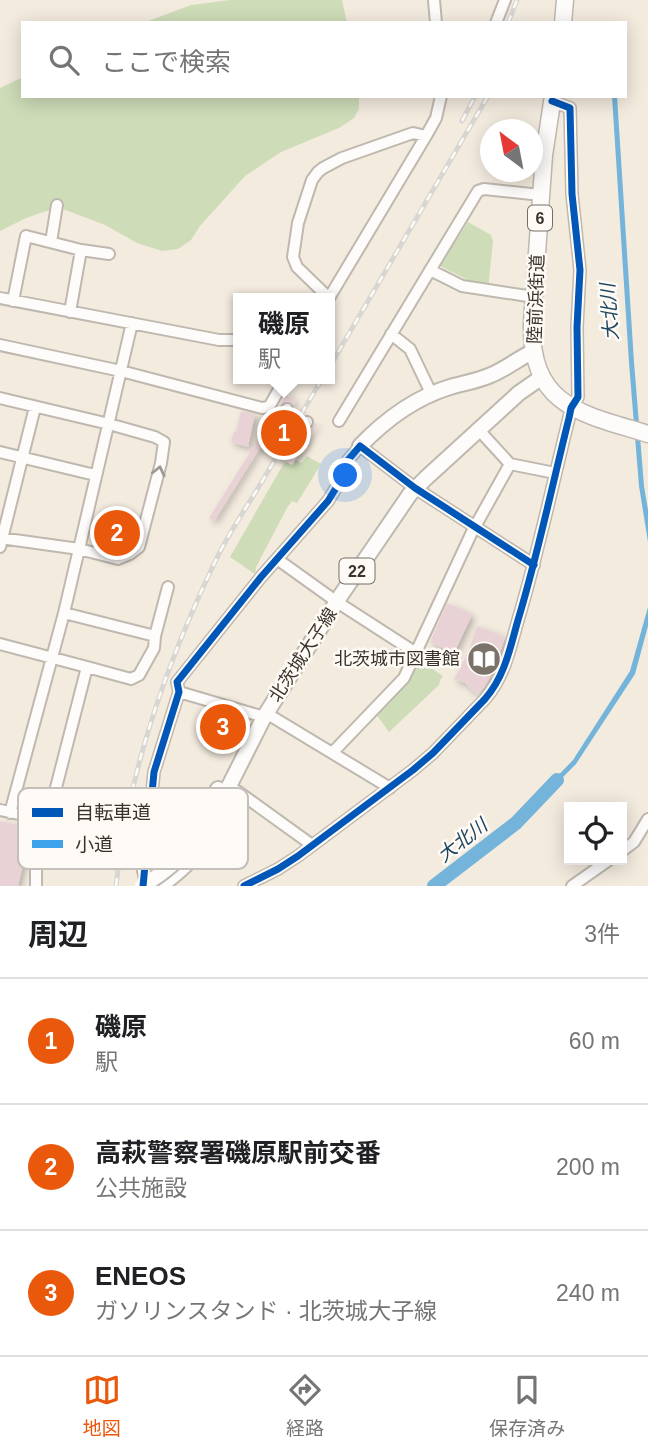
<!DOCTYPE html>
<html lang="ja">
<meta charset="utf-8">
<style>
:root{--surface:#fff;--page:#f6f6f6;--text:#202124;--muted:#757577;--line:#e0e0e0;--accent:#ea580c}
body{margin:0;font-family:Arial,"Noto Sans JP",sans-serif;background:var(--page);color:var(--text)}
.controls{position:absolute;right:21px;bottom:21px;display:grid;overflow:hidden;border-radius:0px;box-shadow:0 4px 18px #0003}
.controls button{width:63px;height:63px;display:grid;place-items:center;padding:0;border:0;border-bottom:2px solid var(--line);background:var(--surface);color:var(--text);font:35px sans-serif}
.compass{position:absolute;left:480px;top:119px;width:63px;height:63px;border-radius:50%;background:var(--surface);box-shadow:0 4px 18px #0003;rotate:328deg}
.you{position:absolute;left:346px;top:476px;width:24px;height:24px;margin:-18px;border:5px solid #fff;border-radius:50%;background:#1a73e8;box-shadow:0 0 0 10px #1a73e833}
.badge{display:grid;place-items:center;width:46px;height:46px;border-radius:50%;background:var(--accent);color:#fff;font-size:23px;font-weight:700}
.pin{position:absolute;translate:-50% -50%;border:4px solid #fff;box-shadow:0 2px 7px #0006}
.popup{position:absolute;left:233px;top:293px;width:102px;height:91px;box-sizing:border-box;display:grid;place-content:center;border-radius:0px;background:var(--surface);filter:drop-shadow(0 2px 5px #0005);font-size:23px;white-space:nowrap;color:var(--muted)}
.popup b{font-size:26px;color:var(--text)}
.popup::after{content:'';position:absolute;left:50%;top:100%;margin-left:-14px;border:14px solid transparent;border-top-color:var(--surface)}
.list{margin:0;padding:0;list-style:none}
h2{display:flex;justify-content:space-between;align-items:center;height:91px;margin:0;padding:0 28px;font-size:30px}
h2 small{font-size:23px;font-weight:400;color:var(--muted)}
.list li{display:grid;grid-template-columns:46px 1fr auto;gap:21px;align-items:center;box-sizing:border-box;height:126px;padding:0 28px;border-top:2px solid var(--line)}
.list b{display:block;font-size:26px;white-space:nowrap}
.list p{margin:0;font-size:23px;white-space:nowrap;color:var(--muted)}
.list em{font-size:23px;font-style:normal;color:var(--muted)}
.icon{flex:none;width:38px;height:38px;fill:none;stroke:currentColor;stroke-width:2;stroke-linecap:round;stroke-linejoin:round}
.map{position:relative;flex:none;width:648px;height:886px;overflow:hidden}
.search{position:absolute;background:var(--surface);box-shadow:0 4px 18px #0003;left:21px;right:21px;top:21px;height:77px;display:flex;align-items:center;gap:18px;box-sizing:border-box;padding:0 24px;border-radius:0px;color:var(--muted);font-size:26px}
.sheet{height:469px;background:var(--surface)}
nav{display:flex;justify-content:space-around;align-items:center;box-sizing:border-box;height:98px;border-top:2px solid var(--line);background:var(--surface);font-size:19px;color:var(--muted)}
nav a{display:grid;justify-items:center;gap:4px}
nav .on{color:var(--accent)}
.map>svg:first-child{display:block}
.green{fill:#cedcb8}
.water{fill:#74b4da}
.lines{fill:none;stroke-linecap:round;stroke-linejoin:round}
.river{stroke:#74b4da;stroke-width:14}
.building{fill:#e8d2d6;filter:url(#shadow)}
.minor-casing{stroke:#bfb8af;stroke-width:14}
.major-casing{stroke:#bfb8af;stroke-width:18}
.highway-casing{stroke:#bfb8af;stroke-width:19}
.minor{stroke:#fdfcfa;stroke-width:10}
.major{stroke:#fdfcfa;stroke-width:14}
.highway{stroke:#fdfcfa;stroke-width:16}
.rail-casing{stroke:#d8d6d2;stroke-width:5}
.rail{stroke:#fefbf7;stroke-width:2.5;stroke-dasharray:8;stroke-linecap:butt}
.major-bridge-casing{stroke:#bfb8af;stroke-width:18;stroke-linecap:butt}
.major-bridge{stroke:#fdfcfa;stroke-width:14}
.quiet{stroke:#3fa3eb;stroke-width:5;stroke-dasharray:10 5;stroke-linecap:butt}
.cycleway-casing{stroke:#fefbf7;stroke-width:11}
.cycleway{stroke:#0057b8;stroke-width:7}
.oneway{stroke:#9c9892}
.labels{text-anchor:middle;stroke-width:5;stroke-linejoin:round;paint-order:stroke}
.shield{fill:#fefbf7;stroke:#756f68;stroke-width:2}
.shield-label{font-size:16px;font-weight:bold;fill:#3a332b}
.street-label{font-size:18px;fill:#3a332b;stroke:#fefbf7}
.poi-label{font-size:18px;fill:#3a332b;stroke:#fefbf7;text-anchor:end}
.water-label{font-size:19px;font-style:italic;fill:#1e455f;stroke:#fefbf7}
.key{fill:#fefbf7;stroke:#c3bfba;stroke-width:2}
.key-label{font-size:19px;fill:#3a332b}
</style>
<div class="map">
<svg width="648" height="886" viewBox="0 0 648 886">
<defs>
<filter id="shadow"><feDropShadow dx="3" dy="3" stdDeviation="3.5" flood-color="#0004"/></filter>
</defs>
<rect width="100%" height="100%" fill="#f4ebdf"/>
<!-- green -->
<path class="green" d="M230,0H342L347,23H143L191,5Z
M23,77V96H359V109L354,118L339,128L281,152L245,176L200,226L191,240L178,249L162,251L137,243L105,225L63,209L46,211L26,218L0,231V88Z
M468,222L491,235L493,241L488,290L440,266Z
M307,456L321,464L297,503L292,501L287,508L256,567L255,574L230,557L284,463L296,460L302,463Z
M417,661H420L443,676L440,680L439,685L389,732L376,714Z"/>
<!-- water -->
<path class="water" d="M612,96H617L634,362L644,486L648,510V542L639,486L629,363Z
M648,607V626L635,674L576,764L547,793L544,790L573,760L630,671Z"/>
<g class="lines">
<!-- river -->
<path class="river" d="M434,886L516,823L557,780"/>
</g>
<!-- building -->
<path class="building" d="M286,395L296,401L294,405L287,401L280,406L277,415L279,419L284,423L273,443V449L276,452L279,454L284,452L298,431L303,434L307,433L310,431L315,423L317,424L292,465L261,446L214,521L209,518Z
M241,411L255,414L248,447L231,442L234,431L236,432Z
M116,525L131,528L128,534L123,538L122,537L106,538V536L94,533L107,531Z
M447,603L472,615L454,653L430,642Z
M477,626L505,637L495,668L485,686L478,695L465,683L454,679L468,653Z
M218,719L241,731L236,740L222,733L217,741L208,737Z
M0,821L32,828L18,886H0Z"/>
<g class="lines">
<!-- minor casing -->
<g class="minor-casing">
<path id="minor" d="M434,0L436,23
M496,23L505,0
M51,242L57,205
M81,250L109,254
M430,270L462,286L534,297
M0,298L219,340H238
M329,298L297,267L293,257L298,223L312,180L318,172L323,168L342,158L413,133L426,136
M329,298L426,136L436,118L441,96
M13,301L26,236L81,250L70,312
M391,334L410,349L431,393
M0,345L121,371L262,408L269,407L285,379
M0,398L109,424L155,437L164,442L161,463L139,547L130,554L118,559L79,549L0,538
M287,409L285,414L304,426L307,422
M339,421L478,191L484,189L541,195
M478,429L510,464L555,473
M280,446L295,420
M0,452L95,475
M0,547L35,407
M277,559L337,602L416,653
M64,613L155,636
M0,644L87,667L41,846L36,871V886
M87,667L131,679L139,675L154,648L155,636L168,587
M179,692L264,717
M266,713L390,788
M333,752L404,678L472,532L510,464
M237,791L312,845
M0,810L48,820
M10,813L64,613L132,323
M622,851L634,842L648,819
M144,876L154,772L179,692L177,682L261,577L328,501L344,475V470L348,460L360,446L415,488L534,565
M244,886L278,869L298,856L413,770L433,753L485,699C505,676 510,648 518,620C538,554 552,486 569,418L571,408L578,397L577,327L580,270L572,194L570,108L552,101
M572,886L609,860"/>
</g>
<!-- major casing -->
<g class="major-casing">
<path id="major" d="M360,446C386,419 414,398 450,387C463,383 478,381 491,375C506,369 519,358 534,351
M220,804L264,717L341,595L410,494L426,478L519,393L542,377
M145,871C176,865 204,815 218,789
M160,886C197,860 213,835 234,797"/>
</g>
<!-- highway casing -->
<g class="highway-casing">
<path id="highway" d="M563,23L565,0
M553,96L544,155L532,323C530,407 583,414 648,434"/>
</g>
<!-- minor -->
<use href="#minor" class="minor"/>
<!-- major -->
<use href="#major" class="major"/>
<!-- highway -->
<use href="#highway" class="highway"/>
<!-- rail casing -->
<g class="rail-casing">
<path id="rail" d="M508,23L517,0
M462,121L475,96
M330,366L488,96
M116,886C128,773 166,664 215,562C226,538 241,516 255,493C278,456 299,417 322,379"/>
</g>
<!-- rail -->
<use href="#rail" class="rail"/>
<!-- major-bridge casing -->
<g class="major-bridge-casing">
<path id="major-bridge" d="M142,886C177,866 201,838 220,804"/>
</g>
<!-- major-bridge -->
<use href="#major-bridge" class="major-bridge"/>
<!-- quiet -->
<path class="quiet" d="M287,409L285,414L304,426L307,422
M280,446L295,420"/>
<!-- cycleway casing -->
<g class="cycleway-casing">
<path id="cycleway" d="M143,886L154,772L179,692L177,682L261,577L328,501L344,475V470L348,460L360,446L415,488L534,565
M244,886L278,869L298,856L413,770L433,753L485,699C505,676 510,648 518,620C538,554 552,486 569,418L571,408L578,397L577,327L580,270L572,194L570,108L552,101"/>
</g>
<!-- cycleway -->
<use href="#cycleway" class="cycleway"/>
</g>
<!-- one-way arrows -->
<defs><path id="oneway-chevron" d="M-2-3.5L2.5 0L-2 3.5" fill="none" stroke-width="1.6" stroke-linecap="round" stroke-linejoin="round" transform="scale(1.75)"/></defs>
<use class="oneway" href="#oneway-chevron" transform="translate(159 471) rotate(-77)"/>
<!-- icons -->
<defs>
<g id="library-disc" transform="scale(1.75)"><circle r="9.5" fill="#7b736a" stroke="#fefbf7"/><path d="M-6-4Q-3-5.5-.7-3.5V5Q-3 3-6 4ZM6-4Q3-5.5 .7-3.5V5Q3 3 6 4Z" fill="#fff"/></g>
</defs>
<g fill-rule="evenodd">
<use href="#library-disc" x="484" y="659"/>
</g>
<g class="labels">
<!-- shield labels -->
<g class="shield">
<rect x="528" y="205.5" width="24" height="25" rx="5"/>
<rect x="339.5" y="558.5" width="35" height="25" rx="5"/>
</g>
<g class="shield-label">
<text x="540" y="224">6</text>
<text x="357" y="577">22</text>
</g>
<!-- street labels -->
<g class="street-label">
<text transform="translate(536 299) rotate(-88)" y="6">陸前浜街道</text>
<text transform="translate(303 655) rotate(-57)" y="6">北茨城大子線</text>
</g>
<!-- poi labels -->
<g class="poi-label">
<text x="460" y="665">北茨城市図書館</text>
</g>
<!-- water labels -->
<g class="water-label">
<text transform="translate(609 312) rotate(-94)" y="7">大北川</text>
<text transform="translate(462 840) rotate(-38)" y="7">大北川</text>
</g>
</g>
<!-- legend -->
<rect x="18" y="788" width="230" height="81" rx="10" class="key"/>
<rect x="32" y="808" width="31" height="9" fill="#0057b8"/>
<rect x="32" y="840" width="31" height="8" fill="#3fa3eb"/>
<g class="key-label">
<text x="75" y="819">自転車道</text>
<text x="75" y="851">小道</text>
</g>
</svg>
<div class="controls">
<button><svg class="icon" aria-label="locate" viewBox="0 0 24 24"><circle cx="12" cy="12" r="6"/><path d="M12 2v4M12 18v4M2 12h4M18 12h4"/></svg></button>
</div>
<svg class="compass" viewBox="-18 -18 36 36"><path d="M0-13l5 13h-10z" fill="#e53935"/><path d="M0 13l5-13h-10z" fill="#757577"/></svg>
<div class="you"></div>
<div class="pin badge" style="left:284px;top:433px">1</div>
<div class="popup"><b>磯原</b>駅</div>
<div class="pin badge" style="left:117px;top:533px">2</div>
<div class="pin badge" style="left:223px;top:727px">3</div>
<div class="search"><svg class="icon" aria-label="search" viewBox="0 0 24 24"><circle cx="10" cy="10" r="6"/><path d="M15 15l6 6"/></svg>ここで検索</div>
</div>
<section class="sheet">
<h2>周辺<small>3件</small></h2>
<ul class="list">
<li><span class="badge">1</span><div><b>磯原</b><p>駅</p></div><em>60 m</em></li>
<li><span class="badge">2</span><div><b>高萩警察署磯原駅前交番</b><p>公共施設</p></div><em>200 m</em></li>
<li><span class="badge">3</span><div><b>ENEOS</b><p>ガソリンスタンド · 北茨城大子線</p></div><em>240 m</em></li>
</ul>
</section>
<nav>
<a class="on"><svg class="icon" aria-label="map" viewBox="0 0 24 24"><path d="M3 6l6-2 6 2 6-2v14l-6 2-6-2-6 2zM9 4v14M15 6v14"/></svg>地図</a>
<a><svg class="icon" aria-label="directions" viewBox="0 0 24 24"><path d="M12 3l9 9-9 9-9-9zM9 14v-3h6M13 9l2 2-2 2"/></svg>経路</a>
<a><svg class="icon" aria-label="saved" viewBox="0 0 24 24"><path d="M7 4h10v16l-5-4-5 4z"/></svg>保存済み</a>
</nav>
